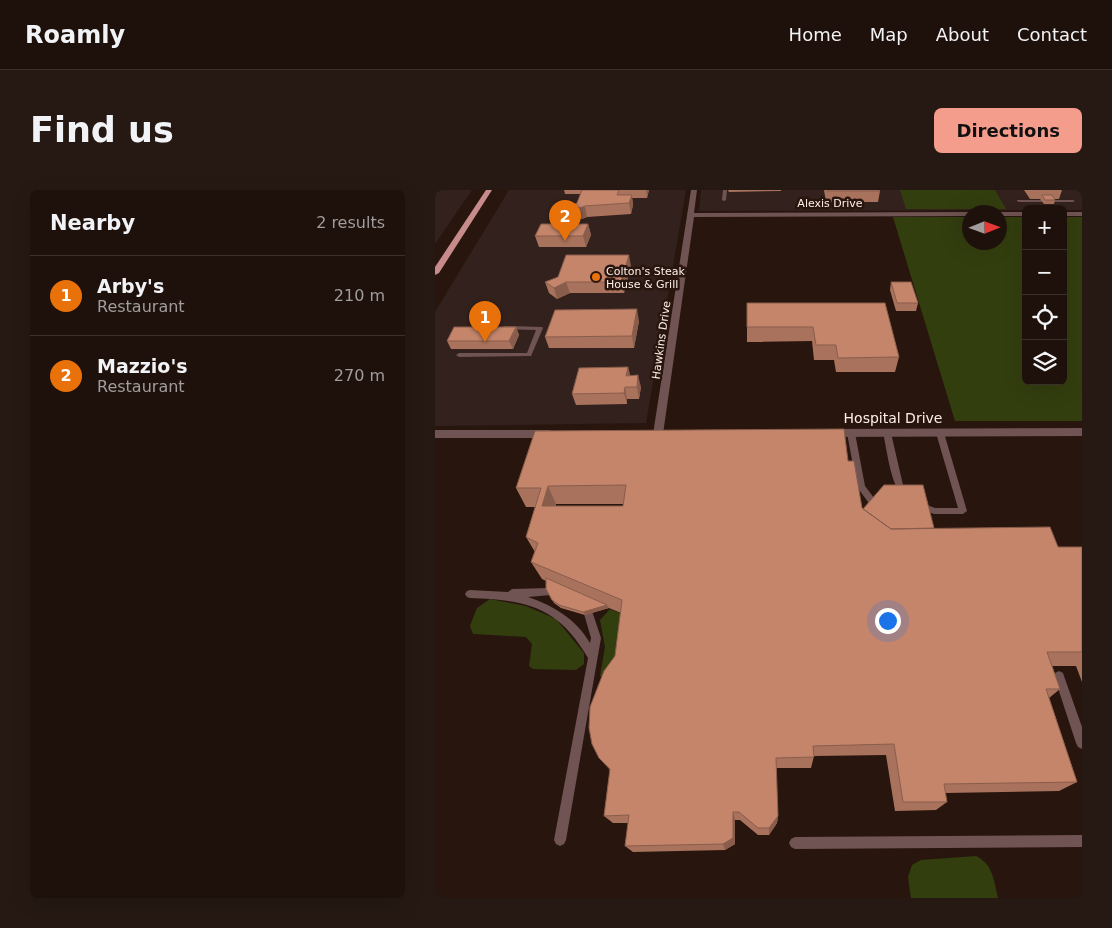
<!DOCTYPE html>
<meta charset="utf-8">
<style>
:root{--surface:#1e100a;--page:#261913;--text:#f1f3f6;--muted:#a19d9c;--line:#3c302b;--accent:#f59d8d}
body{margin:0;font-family:"DejaVu Sans",sans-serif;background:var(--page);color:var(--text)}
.controls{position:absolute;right:15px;top:15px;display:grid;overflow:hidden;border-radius:8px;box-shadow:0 5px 20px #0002}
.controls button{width:45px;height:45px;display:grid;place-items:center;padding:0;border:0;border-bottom:1px solid var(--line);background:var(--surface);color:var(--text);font:25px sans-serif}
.compass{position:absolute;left:527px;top:15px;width:45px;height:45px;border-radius:50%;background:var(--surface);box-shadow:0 5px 20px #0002;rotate:89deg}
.you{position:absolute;left:452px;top:430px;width:18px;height:18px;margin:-12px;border:4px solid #fff;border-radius:50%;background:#1a73e8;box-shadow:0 0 0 8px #1a73e833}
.badge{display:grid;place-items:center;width:32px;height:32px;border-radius:50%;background:var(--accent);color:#fff;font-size:16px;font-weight:700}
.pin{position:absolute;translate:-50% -41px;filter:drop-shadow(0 1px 2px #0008)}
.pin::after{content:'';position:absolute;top:26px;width:18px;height:15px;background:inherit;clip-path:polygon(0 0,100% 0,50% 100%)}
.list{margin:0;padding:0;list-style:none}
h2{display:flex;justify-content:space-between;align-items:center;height:65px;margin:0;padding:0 20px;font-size:21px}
h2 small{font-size:16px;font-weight:400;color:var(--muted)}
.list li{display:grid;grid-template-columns:32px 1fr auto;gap:15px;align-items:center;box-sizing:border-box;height:80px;padding:0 20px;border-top:1px solid var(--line)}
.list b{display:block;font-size:19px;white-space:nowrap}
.list p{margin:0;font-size:16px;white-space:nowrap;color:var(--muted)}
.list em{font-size:16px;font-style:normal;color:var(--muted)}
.icon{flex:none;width:28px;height:28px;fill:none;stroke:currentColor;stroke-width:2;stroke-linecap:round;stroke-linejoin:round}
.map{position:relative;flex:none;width:647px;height:708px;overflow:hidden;border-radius:8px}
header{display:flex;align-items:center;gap:30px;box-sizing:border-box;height:70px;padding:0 25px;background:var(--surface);border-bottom:1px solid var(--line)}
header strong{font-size:24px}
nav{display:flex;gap:28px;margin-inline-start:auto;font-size:18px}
.intro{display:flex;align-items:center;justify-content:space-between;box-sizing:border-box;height:120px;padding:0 30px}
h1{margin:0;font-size:35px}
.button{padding:12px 22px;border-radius:8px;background:var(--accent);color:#111;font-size:18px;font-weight:700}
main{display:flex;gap:30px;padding:0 30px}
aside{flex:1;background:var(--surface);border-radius:8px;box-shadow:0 5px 20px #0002}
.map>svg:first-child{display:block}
.commercial{fill:#33211d}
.green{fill:#333e0f}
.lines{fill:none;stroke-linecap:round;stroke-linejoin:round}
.lane{fill:#705353;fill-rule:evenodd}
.street{fill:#705353;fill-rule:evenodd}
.primary{fill:#c88b8b;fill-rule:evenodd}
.wall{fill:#a9725c;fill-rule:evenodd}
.shaded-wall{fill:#895d4b}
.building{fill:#c4856b;stroke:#895d4b;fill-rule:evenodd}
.food-dot{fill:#e8710a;stroke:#28160e;stroke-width:2}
.labels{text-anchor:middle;stroke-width:5;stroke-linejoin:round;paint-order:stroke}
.far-street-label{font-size:11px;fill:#fceee8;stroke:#28160e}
.far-poi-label{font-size:11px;fill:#fceee8;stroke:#28160e;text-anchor:start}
.street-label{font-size:14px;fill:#fceee8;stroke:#28160e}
</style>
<header>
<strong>Roamly</strong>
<nav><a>Home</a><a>Map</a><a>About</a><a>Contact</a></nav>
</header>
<div class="intro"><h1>Find us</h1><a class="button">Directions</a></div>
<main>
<aside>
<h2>Nearby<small>2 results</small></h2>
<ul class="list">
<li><span class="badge" style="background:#e8710a">1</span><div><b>Arby's</b><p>Restaurant</p></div><em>210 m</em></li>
<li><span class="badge" style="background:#e8710a">2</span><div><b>Mazzio's</b><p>Restaurant</p></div><em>270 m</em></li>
</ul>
</aside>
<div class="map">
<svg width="647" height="708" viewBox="0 0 647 708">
<rect width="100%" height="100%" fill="#28160e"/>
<!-- commercial -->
<path class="commercial" d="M0,0H37L0,54Z
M74,0H251L211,233L0,236V122Z
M266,0H647V20L264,21Z"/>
<!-- green -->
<path class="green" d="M465,0H560L571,19H471Z
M458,27H534V52H564L565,27H591V191H628V27H647V231H520Z
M55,409L91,416L121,429L149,463V474L141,480L98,479L94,476L97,454L91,447L38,444L35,436L42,418Z
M175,419L194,427L177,495L165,486L170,457L165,430Z
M541,666C558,674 559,691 563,708H476L473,687L477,675L486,670Z"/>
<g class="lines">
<!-- lane -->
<path class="lane" d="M288,0H292L291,10L289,11L287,10Z
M582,10H607L609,11L607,12H584L582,11Z
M617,10H638L640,11L638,12H615V11Z
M70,136L107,137L108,138L96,166L24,167L21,165L24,163H92L101,140L68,139V137Z
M416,240L420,243L430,296L445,316L446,318L445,320H439L422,297L412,243Z
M452,240L456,243L468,295L474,304L470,307C456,300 452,259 448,243Z
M505,240L509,243L532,321L528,324H499L481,317L480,315L484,312L500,318H523L501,243Z
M113,398L116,399L118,402L116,405L93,407C119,416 141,429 155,453L156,448L149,424L151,421L154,420L157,421L166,448L131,650L129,654L125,656L121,654L119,650L153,468C123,416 91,410 35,408L32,407L30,404L32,401L35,400L73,402L77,399Z
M624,481L628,483L629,486L647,537V559L643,557L641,553L619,486L620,483Z
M647,645V657L360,659L356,657L354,653L356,649L360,647Z"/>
<!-- street -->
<path class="street" d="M256,0H262L259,23L534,22H536H534V26L259,27L228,244L223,248L218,244Z
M562,22H591V26H564V22Z
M628,22H647V26H628Z
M647,238V246L392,247L387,243L392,239Z
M0,240H115L120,244L115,248H0Z"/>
<!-- primary -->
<path class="primary" d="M51,0H57L4,83L0,85V77Z"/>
</g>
<!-- wall -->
<path class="wall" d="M129,0H214L212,8H197L198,15L196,24L152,27L147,29L140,26L137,15L142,13L146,4H130Z
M293,0H346V1L294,2Z
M389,0H444L445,1L443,12H391Z
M589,0H627L624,9H619L620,10L619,14H609L605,9H595Z
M153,34L156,45L151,57H104L100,46Z
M196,76L189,103H135L122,109L114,103L110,92Z
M456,92L483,113L481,121H461L455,100Z
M312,113L464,167L460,182H401L399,170H379L377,151L312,152Z
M204,131L199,158H114L110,147Z
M81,137L84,145L78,159H16L12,151Z
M193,177L195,186L206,197L204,209H192V214L141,215L137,204Z
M413,271L427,318L499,338L623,357H647V492L641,476H617L625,499L614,508L642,592L624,601L510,603L512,612L501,620L460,621L451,565L379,566L376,578H341L343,626L342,633L334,645H323L305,630H300V654L290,660L198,662L190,656L193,633H178L169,626L175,580L164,568L180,466L186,423L174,418L150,425L126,418L119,413L111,399V391L107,389L96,372L100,362L91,347L100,317H91L81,298ZM121,314H188V316H121Z"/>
<!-- shaded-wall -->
<path class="shaded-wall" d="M211,0H214L212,8Z
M197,5L198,15L196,24L194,13Z
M150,16L152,27L147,29L145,18Z
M153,34L156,45L151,57L148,46Z
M194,65L196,76L189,103L186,92Z
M131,92L135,103L122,109L119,98Z
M202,119L204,131L199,158L197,146Z
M81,137L84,145L78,159L74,151Z
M193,177L196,188L191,186Z
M203,185L206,197L204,209L202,197Z
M190,197L192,209V214L189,203Z
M113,296L121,314L116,335L107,316Z
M172,415L174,418L150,425L148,422Z
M298,622L300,630V654L290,660L288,654Z
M343,626L342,633L334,645V638Z"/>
<!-- building -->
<path class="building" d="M147,0H184L182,5H197L194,13L150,16L145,18L137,15L142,13Z
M392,0H444L445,1H392Z
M607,5H617L620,10H610Z
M106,34H153L148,46H100Z
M131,65H194L186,92H131L119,98L110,92L123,87Z
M456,92H476L483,113H462Z
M312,113H450L464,167L403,168L401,155H381L378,137H312Z
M202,119L197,146L110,147L120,120Z
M19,137H81L74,151H12Z
M193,177L191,186L203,185L202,197H190L189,203L137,204L144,178Z
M409,239L413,271H419L427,318L456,339L615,337L623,357H647V462H612L625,499H611L642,592L509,594L512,612H468L459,554L378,556L379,567L341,568L343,626L334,638H323L304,622H298V648L288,654L190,656L194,625L169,626L175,579L164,568L157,554L154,538L155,517L169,481L180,466L187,410L96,372L103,353L91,347L106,298H81L100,241ZM191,295L188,316H107L113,296Z
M449,295H488L499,338L456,339L428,319Z
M111,388L172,415L148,422L124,415L117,410L111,399Z"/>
<!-- markers -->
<circle class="food-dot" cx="161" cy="87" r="5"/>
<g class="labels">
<!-- far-street labels -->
<g class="far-street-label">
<text x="395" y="17">Alexis Drive</text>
<text transform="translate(226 150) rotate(-82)" y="4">Hawkins Drive</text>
</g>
<!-- far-poi labels -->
<g class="far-poi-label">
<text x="171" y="85">Colton's Steak<tspan x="171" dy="13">House &amp; Grill</tspan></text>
</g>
<!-- street labels -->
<g class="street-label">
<text x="458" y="233">Hospital Drive</text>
</g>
</g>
</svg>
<div class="controls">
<button>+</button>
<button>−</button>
<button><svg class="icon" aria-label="locate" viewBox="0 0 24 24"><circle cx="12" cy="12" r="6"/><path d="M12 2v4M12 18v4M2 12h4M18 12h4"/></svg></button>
<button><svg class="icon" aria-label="layers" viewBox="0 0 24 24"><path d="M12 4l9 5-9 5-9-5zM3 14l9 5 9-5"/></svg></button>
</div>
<svg class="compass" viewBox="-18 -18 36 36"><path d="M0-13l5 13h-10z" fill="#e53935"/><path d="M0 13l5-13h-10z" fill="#a19d9c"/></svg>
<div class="you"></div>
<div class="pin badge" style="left:50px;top:152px;background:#e8710a">1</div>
<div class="pin badge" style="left:130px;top:51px;background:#e8710a">2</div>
</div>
</main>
